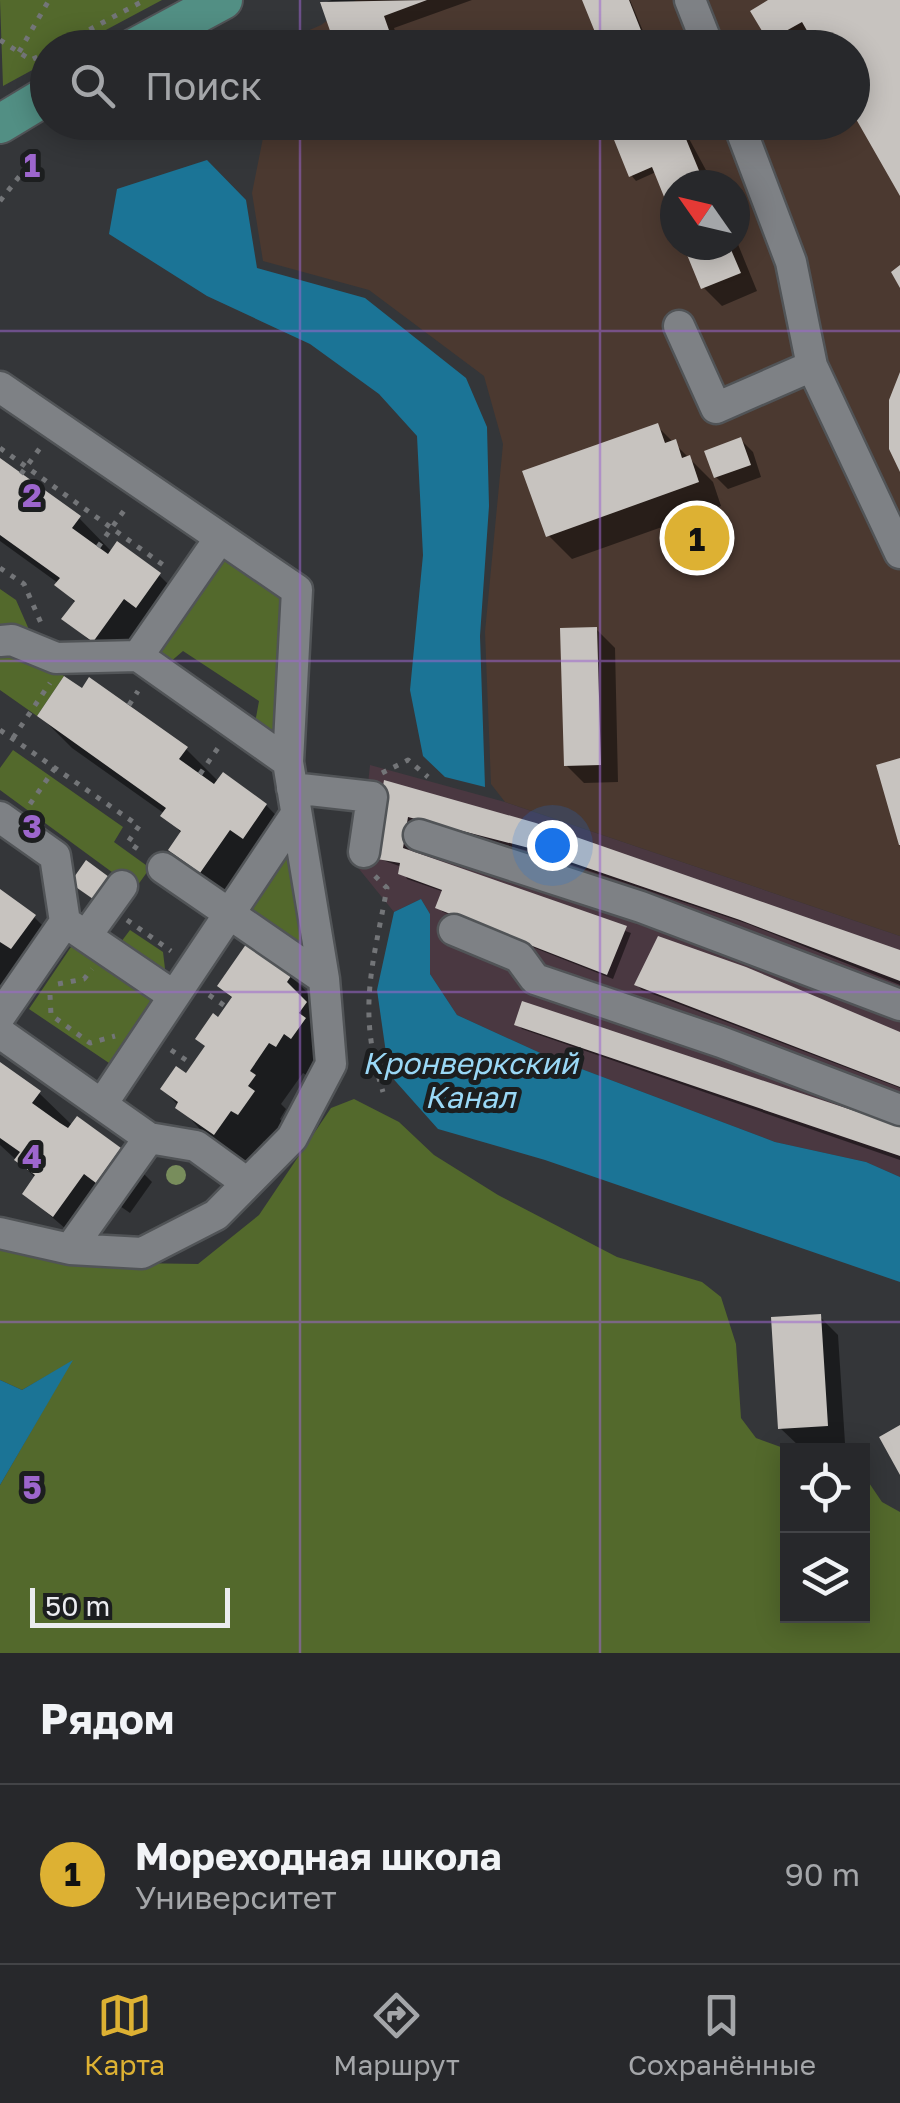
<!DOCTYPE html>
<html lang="ru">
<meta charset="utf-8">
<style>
:root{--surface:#27282b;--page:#333437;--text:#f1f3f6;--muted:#a4a6a9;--line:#434447;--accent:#ddb133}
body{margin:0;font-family:"Golos Text",sans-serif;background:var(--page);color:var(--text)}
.controls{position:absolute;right:30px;bottom:30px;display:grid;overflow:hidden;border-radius:0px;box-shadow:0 5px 25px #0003}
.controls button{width:90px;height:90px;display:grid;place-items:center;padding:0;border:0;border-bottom:2px solid var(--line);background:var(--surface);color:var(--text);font:50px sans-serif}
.compass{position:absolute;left:660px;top:170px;width:90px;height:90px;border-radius:50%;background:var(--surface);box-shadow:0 5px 25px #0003;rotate:304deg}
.scale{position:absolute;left:30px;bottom:25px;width:200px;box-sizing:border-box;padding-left:10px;border:5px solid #ebecef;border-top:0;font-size:28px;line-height:35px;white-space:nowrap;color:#ebecef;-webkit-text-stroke:8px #1c1e1f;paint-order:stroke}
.you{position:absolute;left:552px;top:845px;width:35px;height:35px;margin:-25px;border:8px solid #fff;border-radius:50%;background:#1a73e8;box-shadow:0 0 0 15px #1a73e833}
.badge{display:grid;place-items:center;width:65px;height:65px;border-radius:50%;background:var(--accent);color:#111;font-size:32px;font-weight:700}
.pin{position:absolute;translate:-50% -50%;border:5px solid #fff;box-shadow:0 2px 10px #0006}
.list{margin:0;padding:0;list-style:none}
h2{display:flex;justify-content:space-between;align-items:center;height:130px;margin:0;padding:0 40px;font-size:42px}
h2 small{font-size:32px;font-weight:400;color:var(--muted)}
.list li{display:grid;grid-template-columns:65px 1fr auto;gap:30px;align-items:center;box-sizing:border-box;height:180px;padding:0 40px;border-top:2px solid var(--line)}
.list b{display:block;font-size:38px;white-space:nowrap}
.list p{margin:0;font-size:32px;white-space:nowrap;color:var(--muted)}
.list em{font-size:32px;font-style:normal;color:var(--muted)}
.icon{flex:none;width:55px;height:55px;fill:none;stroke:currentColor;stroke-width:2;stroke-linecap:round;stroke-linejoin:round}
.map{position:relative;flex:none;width:900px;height:1653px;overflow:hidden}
.search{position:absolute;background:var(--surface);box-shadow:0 5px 25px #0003;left:30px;right:30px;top:30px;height:110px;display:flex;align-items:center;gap:25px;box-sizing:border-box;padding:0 35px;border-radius:55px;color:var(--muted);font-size:38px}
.sheet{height:310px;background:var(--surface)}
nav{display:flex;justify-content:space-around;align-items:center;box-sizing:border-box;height:140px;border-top:2px solid var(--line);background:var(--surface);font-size:28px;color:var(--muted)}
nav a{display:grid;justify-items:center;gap:5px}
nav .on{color:var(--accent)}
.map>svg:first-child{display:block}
.industrial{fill:#4a3841}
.education{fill:#4b3930;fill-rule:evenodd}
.green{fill:#53692c}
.water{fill:#1b7496}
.shadow{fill:#0007}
.building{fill:#c7c3bf}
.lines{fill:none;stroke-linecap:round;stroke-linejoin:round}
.minor-casing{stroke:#515457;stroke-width:35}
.major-casing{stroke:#515457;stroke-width:42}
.path{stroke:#737578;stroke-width:5;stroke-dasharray:5 8;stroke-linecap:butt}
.minor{stroke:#7e8185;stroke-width:30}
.major{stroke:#528f84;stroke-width:38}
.tree{fill:#788d5c}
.grid{fill:none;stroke:#9d66cd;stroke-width:2.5;stroke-opacity:0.55}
.labels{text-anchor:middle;stroke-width:10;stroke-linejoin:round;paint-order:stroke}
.water-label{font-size:30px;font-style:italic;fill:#9ad8f6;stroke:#1c1e1f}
.grid-label{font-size:32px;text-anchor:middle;font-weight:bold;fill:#9d66cd;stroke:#1c1e1f;stroke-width:10;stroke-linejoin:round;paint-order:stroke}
</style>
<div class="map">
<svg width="900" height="1653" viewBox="0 0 900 1653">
<rect width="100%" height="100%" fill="#343639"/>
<!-- industrial -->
<path class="industrial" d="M370,765L505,802L900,936V1177L866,1162L775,1142L547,1056L457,1015L430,974V914L421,899L394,912L359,869Z"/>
<!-- education -->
<path class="education" d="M356,0H900V936L505,802L491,784L485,632L503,444L484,376L369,290L263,261L252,193L266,123L852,122V48L281,47L282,42L321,25ZM675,185H735V245H675Z"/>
<!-- green -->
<path class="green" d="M0,0H162L74,47L48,48L47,62L3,86Z
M222,554L283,596L276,737L255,723L259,701L183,651L169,663L155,654Z
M0,589L16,600L34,641L0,627Z
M0,652L44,661L64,676L37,716L0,690Z
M13,750L123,827L114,842L150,868L135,889L0,790V768Z
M291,838L307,953L245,908Z
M130,930L163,952L166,977L118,946Z
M73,944L153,997L109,1063L29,1009Z
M354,1099L399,1122L434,1155L498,1195L617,1257L702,1282L721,1297L736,1344L741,1418L756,1438L789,1450L788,1616H862L863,1474L882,1502L900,1512V1653H0V1485L71,1362L22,1390L0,1380V1249L67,1262L198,1264L259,1215L331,1108Z"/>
<!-- water -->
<path class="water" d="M207,160L246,200L257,268L365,298L466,378L487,427L489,506L480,636L485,787L445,777L423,756L410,690L423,555L417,436L379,394L310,344L207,296L109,234L117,189Z
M421,899L430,914V974L457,1015L547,1056L775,1142L866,1162L900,1177V1282L545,1160L438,1129L389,1074L377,990L394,912Z
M73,1360L0,1485V1380L22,1390Z"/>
<!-- shadow -->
<path class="shadow" d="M332,0H472L394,28L400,45L392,48H338L323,3Z
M585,0H630L650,48H592L603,43Z
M773,0H900V191L852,48H778L770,40Z
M621,122H680L714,185H675V218L656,172L636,181L631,175Z
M735,237L757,291L722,306L703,287L686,245H735Z
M657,426L713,482L721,506L572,559L548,535Z
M741,440L753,452L761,477L728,489L716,477Z
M0,462L79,518L112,552L159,575L192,608L169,639L157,630L127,673L65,619L76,604L58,583L0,541Z
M596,629L615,648L618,782L584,783L566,765Z
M40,716L186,749L219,782L266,805L298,838L233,903L171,850L182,834L165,814L72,748Z
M386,784L900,952V985L748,924L536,853L413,821L408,852L631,933L613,979L443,912L438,907L444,892L407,879L402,867L374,857Z
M0,892L34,917L66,949L44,980L32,971L0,1013Z
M276,961L308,993L338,1036L309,1077L303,1073L281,1104L286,1109L280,1119L286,1126L271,1146L264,1141L247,1166L210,1140L163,1089L187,1077L207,1048L233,999L220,986Z
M637,985L900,1034V1088L642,990Z
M517,1024L900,1129V1160L522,1029Z
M0,1065L39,1093L73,1126L119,1149L152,1182L130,1213L117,1204L87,1247L25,1194L36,1178L0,1145Z
M820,1317L838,1335L845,1443L799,1446L780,1428Z"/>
<!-- building -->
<path class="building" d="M427,0L384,16L390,33L348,48H336L320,2Z
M582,0H629L648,48H586L599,42Z
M768,0H900V196L852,112V48H817L802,22L768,41L750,11Z
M615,122H679L705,185H675V224L652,167L629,177L608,125Z
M683,245H729L741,273L701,289Z
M900,265V288L891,272Z
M900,372V472L889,449V400Z
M658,423L665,443L676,439L682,458L690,455L699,482L546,537L522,471Z
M741,437L751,465L714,478L704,451Z
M0,458L81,516L72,528L108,554L117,541L161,573L136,608L124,599L93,642L61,619L75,601L54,585L60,578L0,535Z
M597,627L601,765L564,766L560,628Z
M64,676L82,688L89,677L188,747L179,759L214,784L223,772L267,804L243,839L230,830L200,873L168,850L181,831L160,816L166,808L37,716Z
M900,758V845H899L876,765Z
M384,780L536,823L900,950V981L740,920L529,848L408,817L403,848L627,926L607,975L435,908L442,890L398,874L400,863L371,858Z
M86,860L109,877L93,899L70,883Z
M0,889L36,915L11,949L0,942Z
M658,936L746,967L900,1032V1087L634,985Z
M249,940L277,959L274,964L291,976L287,982L307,1002L299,1013L306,1018L291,1039L284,1034L276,1047L269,1043L250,1071L256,1075L248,1086L255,1091L238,1115L231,1111L214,1135L175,1108L178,1102L160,1089L176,1066L186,1073L205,1046L195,1039L213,1013L218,1017L232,997L217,986Z
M522,1001L900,1126V1156L514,1025Z
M0,1062L41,1091L32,1103L60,1123L68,1128L77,1116L121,1148L96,1183L84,1174L53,1217L22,1194L35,1175L14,1160L20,1152L0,1138Z
M821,1314L828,1426L778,1429L771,1317Z
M900,1425V1475L879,1437Z"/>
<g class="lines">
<!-- minor casing -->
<g class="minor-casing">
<path id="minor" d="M690,0L709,48
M738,122L791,262L812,366L900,553
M679,326L716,408L812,366
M0,387L297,590L288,762L324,979L331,1064L292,1138L216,1215L142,1253L70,1249L0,1233
M0,641L12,640L56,658L138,656L220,538
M138,656L288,762
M292,788L372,797L364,852
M0,817L55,856L65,922L0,1016
M419,835L641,907L900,1005
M163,868L324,979
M65,922L174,996
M454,930L519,957L535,979L721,1042L900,1110
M86,936L122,886
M0,1033L149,1138L196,1146L247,1183
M102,1104L296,814
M70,1249L149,1138"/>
</g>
<!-- major casing -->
<g class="major-casing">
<path id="major" d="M134,48L223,0
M0,124L48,95"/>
</g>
<!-- path -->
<path class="path" d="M0,40L31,60L48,52
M55,48L145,0
M19,52L49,0
M0,201L33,159
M0,448L166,567
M21,474L40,448
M98,547L128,505
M0,568L24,584L41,623
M129,705L138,691
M0,730L139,826L128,842L142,852
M13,738L50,683
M382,773L408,760L428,777
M200,774L218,748
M30,804L55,768
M375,876L387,888C372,969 357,1010 383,1092
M127,920L171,951
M58,984L84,979L92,969
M50,995L51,1015L90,1043L115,1036
M209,995L225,1006
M171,1050L192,1064"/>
<!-- minor -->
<use href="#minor" class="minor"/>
<!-- major -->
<use href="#major" class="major"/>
</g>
<!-- trees -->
<circle class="tree" cx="176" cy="1175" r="10"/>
<!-- grid -->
<path class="grid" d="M300,0V48M600,0V48M300,122V1653M600,122V1653M0,331H900M0,661H900M0,992H900M0,1322H900"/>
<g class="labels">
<!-- water labels -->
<g class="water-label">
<text x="470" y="1074">Кронверкский<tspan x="470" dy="34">Канал</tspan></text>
</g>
</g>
<g class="grid-label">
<text x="32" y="177">1</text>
<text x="32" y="507">2</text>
<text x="32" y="838">3</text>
<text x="32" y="1168">4</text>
<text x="32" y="1499">5</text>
</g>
</svg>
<div class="controls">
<button><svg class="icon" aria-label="locate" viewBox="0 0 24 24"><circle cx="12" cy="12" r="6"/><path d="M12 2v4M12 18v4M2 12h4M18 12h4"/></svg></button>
<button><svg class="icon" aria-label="layers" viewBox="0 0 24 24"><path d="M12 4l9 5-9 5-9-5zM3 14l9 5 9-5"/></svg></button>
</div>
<svg class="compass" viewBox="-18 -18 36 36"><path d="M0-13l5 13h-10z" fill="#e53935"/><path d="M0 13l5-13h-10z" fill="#a4a6a9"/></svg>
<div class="scale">50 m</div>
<div class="you"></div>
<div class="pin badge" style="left:697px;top:538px">1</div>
<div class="search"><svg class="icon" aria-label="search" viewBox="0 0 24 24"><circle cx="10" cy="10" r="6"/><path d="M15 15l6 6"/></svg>Поиск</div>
</div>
<section class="sheet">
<h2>Рядом<small></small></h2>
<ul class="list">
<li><span class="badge">1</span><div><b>Мореходная школа</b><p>Университет</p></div><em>90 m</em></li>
</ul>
</section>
<nav>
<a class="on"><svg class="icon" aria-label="map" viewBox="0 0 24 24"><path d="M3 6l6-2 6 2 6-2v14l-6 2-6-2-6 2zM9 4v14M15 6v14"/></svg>Карта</a>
<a><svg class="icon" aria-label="directions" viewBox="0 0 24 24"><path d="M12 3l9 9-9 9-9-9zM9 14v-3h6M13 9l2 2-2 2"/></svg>Маршрут</a>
<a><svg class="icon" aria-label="saved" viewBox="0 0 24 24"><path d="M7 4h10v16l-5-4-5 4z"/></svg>Сохранённые</a>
</nav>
